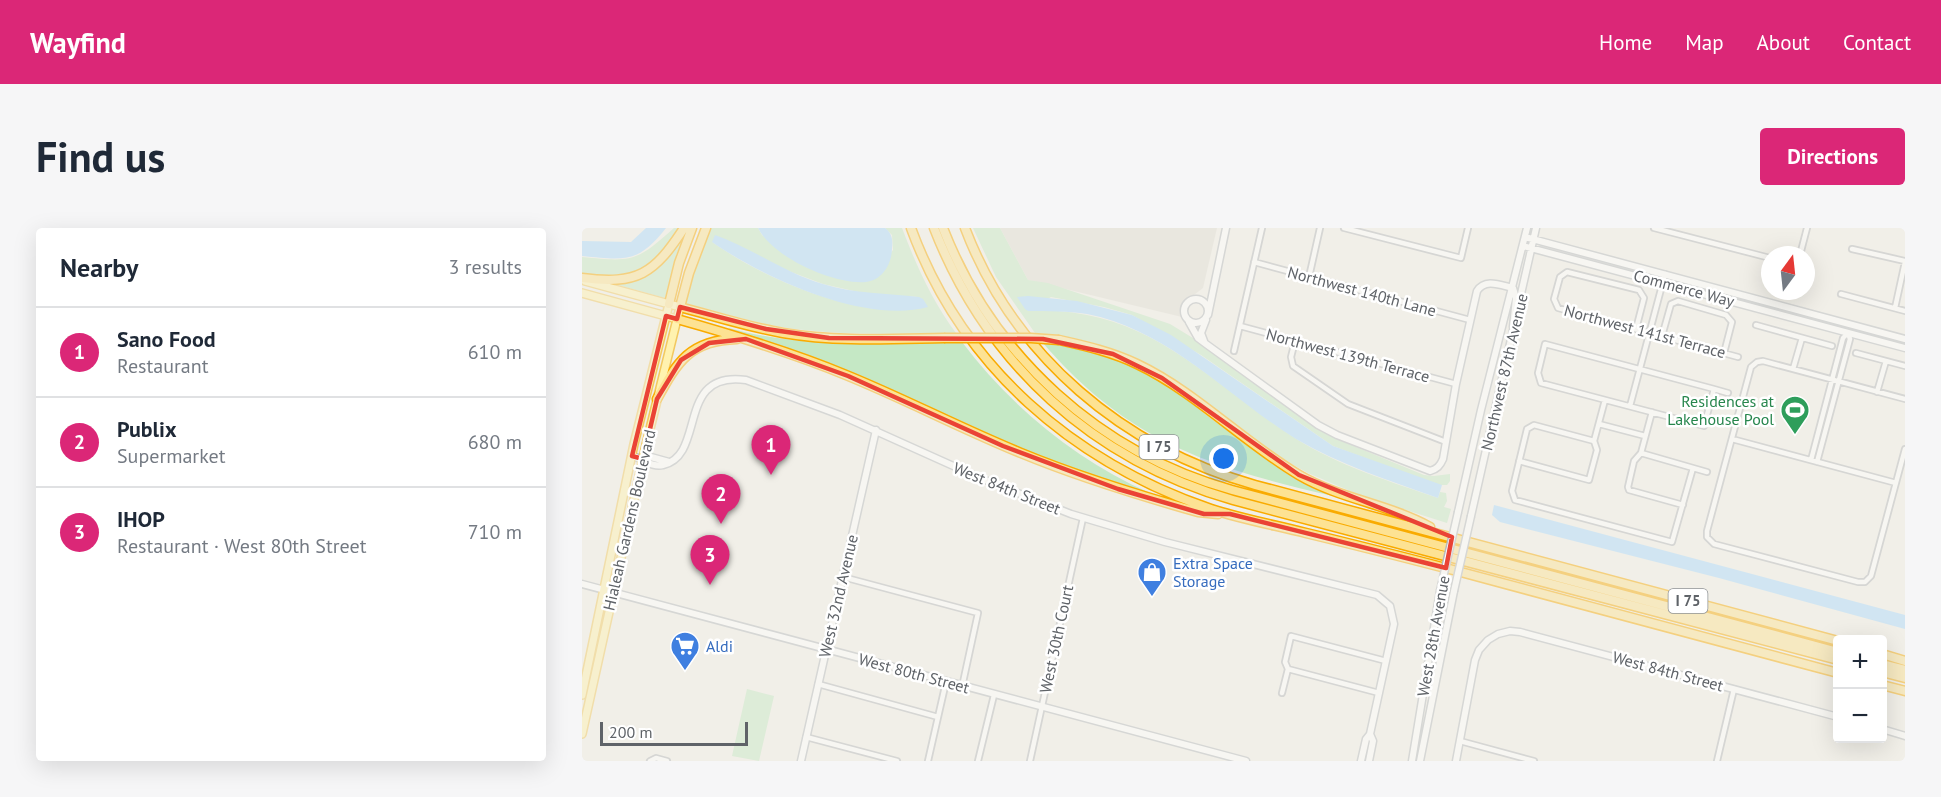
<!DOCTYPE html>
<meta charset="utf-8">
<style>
:root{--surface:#fff;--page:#f6f6f7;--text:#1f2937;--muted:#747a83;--line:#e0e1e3;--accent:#db2777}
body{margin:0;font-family:"PT Sans",sans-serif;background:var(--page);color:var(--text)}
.controls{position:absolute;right:18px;bottom:18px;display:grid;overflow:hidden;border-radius:6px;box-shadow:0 6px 24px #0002}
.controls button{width:54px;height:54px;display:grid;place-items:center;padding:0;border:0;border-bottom:2px solid var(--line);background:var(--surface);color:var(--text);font:30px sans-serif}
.compass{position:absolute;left:1179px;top:18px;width:54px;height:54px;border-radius:50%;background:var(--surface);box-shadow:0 6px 24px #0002;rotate:15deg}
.scale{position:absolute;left:18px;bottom:15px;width:148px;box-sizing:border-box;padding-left:6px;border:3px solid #5f6368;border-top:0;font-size:16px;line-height:21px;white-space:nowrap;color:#5f6368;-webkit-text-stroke:4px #fff;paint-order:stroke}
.you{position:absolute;left:642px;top:231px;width:21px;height:21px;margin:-15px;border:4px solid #fff;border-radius:50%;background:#1a73e8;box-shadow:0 0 0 9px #1a73e833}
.badge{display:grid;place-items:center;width:39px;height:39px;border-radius:50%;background:var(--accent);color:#fff;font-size:20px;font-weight:700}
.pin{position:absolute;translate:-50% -50px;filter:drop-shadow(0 2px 3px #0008)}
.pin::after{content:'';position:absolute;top:32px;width:21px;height:18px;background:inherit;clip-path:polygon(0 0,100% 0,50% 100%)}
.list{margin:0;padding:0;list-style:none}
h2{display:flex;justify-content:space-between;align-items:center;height:78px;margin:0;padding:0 24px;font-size:26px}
h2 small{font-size:20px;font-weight:400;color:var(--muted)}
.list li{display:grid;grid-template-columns:39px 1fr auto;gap:18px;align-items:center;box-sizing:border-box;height:90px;padding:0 24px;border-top:2px solid var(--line)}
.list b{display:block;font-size:22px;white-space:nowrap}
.list p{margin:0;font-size:20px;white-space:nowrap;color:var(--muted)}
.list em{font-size:20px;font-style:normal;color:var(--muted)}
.map{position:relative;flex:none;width:1323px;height:533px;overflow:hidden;border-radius:6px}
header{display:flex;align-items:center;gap:36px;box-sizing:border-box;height:84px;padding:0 30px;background:var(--accent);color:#fff}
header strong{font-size:28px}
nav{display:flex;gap:33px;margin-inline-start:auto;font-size:21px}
.intro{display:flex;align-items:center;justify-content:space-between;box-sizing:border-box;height:144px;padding:0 36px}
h1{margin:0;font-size:42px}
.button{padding:15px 27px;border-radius:6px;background:var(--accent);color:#fff;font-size:21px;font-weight:700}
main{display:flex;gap:36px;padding:0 36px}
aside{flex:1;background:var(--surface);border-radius:6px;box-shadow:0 6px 24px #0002}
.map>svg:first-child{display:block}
.education{fill:#e1ded6}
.green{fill:#c5e8c5;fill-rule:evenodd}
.water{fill:#aadaff}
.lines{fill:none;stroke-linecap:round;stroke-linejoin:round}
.street-casing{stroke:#b5b8bc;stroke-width:8}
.secondary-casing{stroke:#b6babf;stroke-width:9}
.primary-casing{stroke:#f2c960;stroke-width:10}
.highway-casing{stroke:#f9ab00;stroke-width:11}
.street{stroke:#fff;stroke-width:4.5}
.secondary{stroke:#fff;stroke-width:6}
.primary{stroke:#fff2af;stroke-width:7}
.highway{stroke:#fde293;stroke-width:8}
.secondary-bridge-casing{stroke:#b6babf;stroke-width:9;stroke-linecap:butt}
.highway-bridge-casing{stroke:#f9ab00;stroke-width:11;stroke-linecap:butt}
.secondary-bridge{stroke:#fff;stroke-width:6}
.highway-bridge{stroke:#fde293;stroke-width:8}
.marked{fill:none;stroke:#ea4335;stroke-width:4.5;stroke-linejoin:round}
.labels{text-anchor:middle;stroke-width:5;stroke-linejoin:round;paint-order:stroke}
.shield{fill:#fff;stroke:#8f9295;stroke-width:1.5}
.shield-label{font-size:15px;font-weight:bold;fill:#5f6368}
.street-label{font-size:16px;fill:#5f6368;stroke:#fff}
.leisure-label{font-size:16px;fill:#27864d;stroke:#fff;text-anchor:end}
.shop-label{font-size:16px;fill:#366cbe;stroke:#fff;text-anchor:start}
</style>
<header>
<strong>Wayfind</strong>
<nav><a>Home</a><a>Map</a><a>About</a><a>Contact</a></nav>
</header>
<div class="intro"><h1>Find us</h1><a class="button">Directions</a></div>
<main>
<aside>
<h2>Nearby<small>3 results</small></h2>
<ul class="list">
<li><span class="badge">1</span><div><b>Sano Food</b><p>Restaurant</p></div><em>610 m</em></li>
<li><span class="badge">2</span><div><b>Publix</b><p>Supermarket</p></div><em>680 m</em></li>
<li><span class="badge">3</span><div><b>IHOP</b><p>Restaurant · West 80th Street</p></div><em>710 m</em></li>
</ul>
</aside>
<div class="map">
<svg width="1323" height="533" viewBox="0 0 1323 533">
<rect width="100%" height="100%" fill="#f1efe8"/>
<!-- education -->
<path class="education" d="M418,0H635L621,60L604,73L599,81L600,89L446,52Z"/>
<!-- green -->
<path class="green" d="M92,0H99C92,10 85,21 76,30C58,50 24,51 0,45V29C51,34 54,34 92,0Z
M129,0H176L180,7L224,39L249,48L284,54L311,22L310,7L303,0H320C334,37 350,73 374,105C324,105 273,108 223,102C182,98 143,86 103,75L112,39ZM130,14L241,56L285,66L337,69C325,73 309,81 297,81C291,81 284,79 279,78C228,69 173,44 130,14Z
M391,0H418L446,52L466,55L588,96L619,115L733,199L774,219L842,247L852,248L868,246V253L865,257H855L751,218L619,127L550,87L522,79L469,69L446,82C466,82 486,83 505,87C586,102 646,167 713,210C755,237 809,254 856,270L858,264L864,265L865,273L862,279L869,281L865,295L780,268L726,245L699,230L581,144C540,121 499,109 453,105L414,49Z
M105,1L95,25L83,70L28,55L63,47Z
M147,100C222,121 303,116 380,114C429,179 494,232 568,265L567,267L433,219L268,144L148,102Z
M461,115C506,120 549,133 587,158C614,178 640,201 669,218C685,228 743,257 751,268C629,240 545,213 461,115Z
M165,461L192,468L177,533L150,528Z"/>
<!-- water -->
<path class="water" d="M64,0H84C56,36 42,32 0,28V13L49,14Z
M176,0H303C310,5 311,12 310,20C310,35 301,52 284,54C252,57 190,29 176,0Z
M133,7C170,20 203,45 241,56C273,66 305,65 337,69L341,71L346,79C282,96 182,50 130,14Z
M446,68L495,73L550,87L589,107L751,218L860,257L856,270C809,253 758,237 714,211C646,169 587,102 505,86C485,83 466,83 446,83L443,81L435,69Z
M912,277L1323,387V401L1137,350L918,294L910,287Z"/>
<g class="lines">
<!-- street casing -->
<g class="street-casing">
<path id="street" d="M762,0L879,30L886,0
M1072,0L1188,30
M1270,21L1323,33
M1218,27L1225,0
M672,34L888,92
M727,49L738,0
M1259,66L1323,83
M1313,80L1323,34
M1174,97L1250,118
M658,98L874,156
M1054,101L1062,70L1057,62L985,44L978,49L972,71L976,80L1156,129
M1080,108L1089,76L1096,73L1144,87L1150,94L1142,125
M713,113L709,129L711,138L766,176L864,214
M652,123L680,0
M1274,125L1323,138
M1211,141L1220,110
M1132,161L1122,198L959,155L956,145L963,116L1132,161L1146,165
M1295,164L1304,133
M1323,171L1181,133L1175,134L1169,139L1125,303V309L1132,316L1276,354H1283L1289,348L1323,221
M1048,178L1083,46
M1070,184L1059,225L1052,233L1046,259L1047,262L1101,277
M1017,196L1063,208
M1150,211L1314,255
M1012,213L952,197L945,201L930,263L933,272L1090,314L1111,240
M1059,225L1125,244
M1229,232L1261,110L1266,105
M937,233L1007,252L1015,222L1012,213L1023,172
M1235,234L1268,111L1266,105
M261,349L396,385L380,459
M236,456L356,489
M700,465L706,441
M797,465L706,441L703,434L709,408L804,433
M224,509L315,533
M878,513L952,533
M68,533L74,530L85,533
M346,533L364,454
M396,533L412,467
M448,533L501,290
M1135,533L1152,461"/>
</g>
<!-- secondary casing -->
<g class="secondary-casing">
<path id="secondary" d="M943,9L1323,111
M941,18L1323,120
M602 83a12 12 0 1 1 24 0a12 12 0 1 1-24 0Z
M936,79L954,0
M626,87L644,0
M607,94L616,110L624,116L736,197L755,207L848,243C855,241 858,238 861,231L874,156L895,63C903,50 918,57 931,60L934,70L931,99
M622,113L619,105L624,92
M50,228C60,230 70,240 81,237C125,227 93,142 164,152L258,187L398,250L489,286L583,314L795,367L808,378L812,396L788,506L784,511L779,533
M61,231L69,229L87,234
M876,284L899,182L945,0
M889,288L932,98
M0,356L664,533
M1300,501L1323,508
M219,533L294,202
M787,533L791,513L788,506
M830,533L858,363
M838,533L872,363
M874,533L893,432L897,422L906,412L916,406L928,403L938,404L1256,489"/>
</g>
<!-- primary casing -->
<g class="primary-casing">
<path id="primary" d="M0,65L95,91
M0,467L52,216L87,76
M0,506L64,217L98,79L3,53"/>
</g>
<!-- highway casing -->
<g class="highway-casing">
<path id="highway" d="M124,0L107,45L98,79C132,88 166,99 201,105C254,114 308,111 362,110
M329,0C380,139 491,234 629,281C660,291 692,297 724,305C774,317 825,330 875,343C1002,376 1129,410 1256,445
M352,0C405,136 511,232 651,272L1256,432
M361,0C411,129 518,225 650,262L1256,424
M383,0C432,129 542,220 673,257L1256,413
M0,50C56,57 72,46 102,0
M87,76L97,35L110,0
M95,91C152,107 209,124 264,147C323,171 380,201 439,225C497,249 556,267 616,284L636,286
M477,112C504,118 530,124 555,136C614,164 661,214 717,247C758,271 806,276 848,299
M75,171C95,134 108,112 155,111
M1300,426L1323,433
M1300,436L1323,442
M1300,444L1323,450
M1300,457L1323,463"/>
</g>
<!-- street -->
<use href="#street" class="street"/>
<!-- secondary -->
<use href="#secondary" class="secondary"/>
<!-- primary -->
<use href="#primary" class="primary"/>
<!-- highway -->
<use href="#highway" class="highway"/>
<!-- secondary-bridge casing -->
<g class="secondary-bridge-casing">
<path id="secondary-bridge" d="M858,363L876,284
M872,363L889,288"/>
</g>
<!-- highway-bridge casing -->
<g class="highway-bridge-casing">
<path id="highway-bridge" d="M362,110H449L477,112"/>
</g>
<!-- secondary-bridge -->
<use href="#secondary-bridge" class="secondary-bridge"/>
<!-- highway-bridge -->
<use href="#highway-bridge" class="highway-bridge"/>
</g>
<!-- marked area -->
<path d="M0 0H1323V533H0ZM98,79L184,101L247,110L461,111L531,126L580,150L717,247L870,309L864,340L648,286H622L536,261L421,218L266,148L164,111L127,115L99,132L75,171L61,231L50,228L84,88L95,91Z" fill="#f1efe8" fill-opacity=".55" fill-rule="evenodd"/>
<path class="marked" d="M98,79L184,101L247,110L461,111L531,126L580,150L717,247L870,309L864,340L648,286H622L536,261L421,218L266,148L164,111L127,115L99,132L75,171L61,231L50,228L84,88L95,91Z"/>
<!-- icons -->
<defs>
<g id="stadium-pin" transform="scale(1.5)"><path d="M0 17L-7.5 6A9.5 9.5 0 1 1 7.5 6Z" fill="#2e9e5b" stroke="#fff"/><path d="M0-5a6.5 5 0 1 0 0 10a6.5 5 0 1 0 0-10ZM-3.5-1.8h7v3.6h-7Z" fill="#fff"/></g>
<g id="shop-pin" transform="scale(1.5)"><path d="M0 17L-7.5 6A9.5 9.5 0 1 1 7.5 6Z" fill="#3f7fe0" stroke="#fff"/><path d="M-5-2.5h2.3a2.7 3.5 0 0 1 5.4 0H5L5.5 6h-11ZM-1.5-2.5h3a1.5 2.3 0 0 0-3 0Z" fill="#fff"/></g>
<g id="supermarket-pin" transform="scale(1.5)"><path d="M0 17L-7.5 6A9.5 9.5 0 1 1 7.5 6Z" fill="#3f7fe0" stroke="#fff"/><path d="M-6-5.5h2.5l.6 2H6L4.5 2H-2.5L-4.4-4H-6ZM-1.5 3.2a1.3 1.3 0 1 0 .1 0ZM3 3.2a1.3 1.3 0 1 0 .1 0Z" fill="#fff"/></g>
</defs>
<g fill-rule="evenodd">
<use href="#stadium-pin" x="1213" y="182"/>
<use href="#shop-pin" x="570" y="344"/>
<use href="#supermarket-pin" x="103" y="418"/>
</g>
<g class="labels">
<!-- shield labels -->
<g class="shield">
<rect x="557.5" y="207" width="39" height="24" rx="4.5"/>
<rect x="1086.5" y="361" width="39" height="24" rx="4.5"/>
</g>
<g class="shield-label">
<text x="577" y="224">I 75</text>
<text x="1106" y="378">I 75</text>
</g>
<!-- street labels -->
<g class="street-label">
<text transform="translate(1102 60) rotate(15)" y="6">Commerce Way</text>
<text transform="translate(780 63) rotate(15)" y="6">Northwest 140th Lane</text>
<text transform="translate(1063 103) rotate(15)" y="6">Northwest 141st Terrace</text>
<text transform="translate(766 127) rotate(15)" y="6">Northwest 139th Terrace</text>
<text transform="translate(922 144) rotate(-77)" y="6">Northwest 87th Avenue</text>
<text transform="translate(425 260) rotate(22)" y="6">West 84th Street</text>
<text transform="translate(47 292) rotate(-77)" y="6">Hialeah Gardens Boulevard</text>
<text transform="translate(256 368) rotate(-77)" y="6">West 32nd Avenue</text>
<text transform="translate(851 408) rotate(-80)" y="6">West 28th Avenue</text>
<text transform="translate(474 411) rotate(-78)" y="6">West 30th Court</text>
<text transform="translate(1086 443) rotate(15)" y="6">West 84th Street</text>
<text transform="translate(332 445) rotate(15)" y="6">West 80th Street</text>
</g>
<!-- leisure labels -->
<g class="leisure-label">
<text x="1192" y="179">Residences at<tspan x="1192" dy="18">Lakehouse Pool</tspan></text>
</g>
<!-- shop labels -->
<g class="shop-label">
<text x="591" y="341">Extra Space<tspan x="591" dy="18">Storage</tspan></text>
<text x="124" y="424">Aldi</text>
</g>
</g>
</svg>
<div class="controls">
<button>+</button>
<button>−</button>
</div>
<svg class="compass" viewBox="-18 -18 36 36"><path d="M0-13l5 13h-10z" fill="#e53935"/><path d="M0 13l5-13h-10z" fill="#747a83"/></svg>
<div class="scale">200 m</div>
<div class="you"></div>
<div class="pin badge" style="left:189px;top:247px">1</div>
<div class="pin badge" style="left:139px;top:296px">2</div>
<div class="pin badge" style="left:128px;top:357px">3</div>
</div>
</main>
